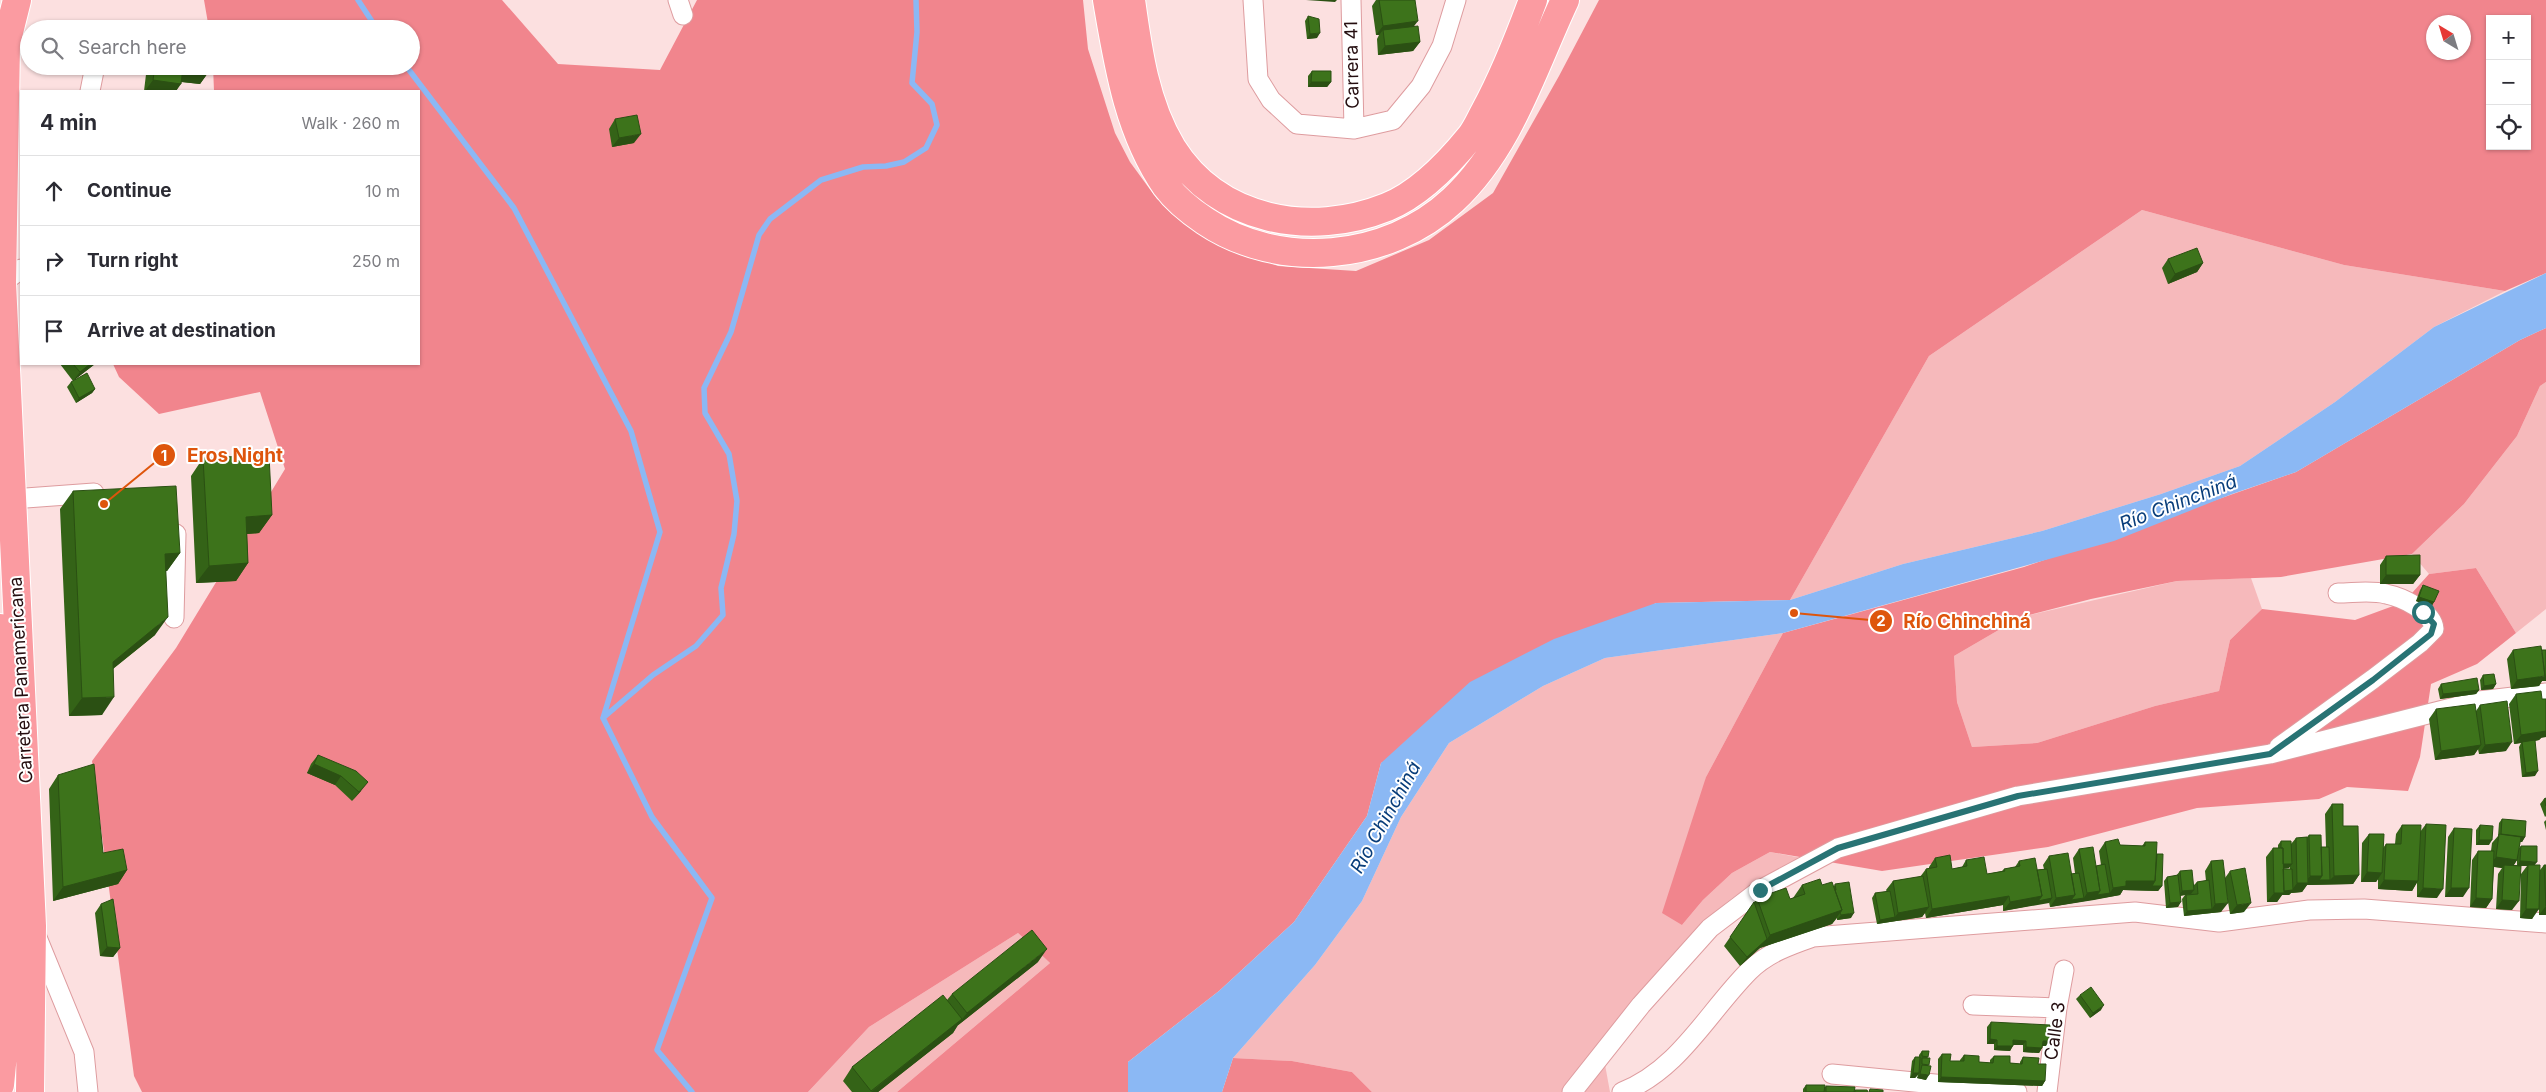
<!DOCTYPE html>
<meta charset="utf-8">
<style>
:root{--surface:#fff;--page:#f2f2f3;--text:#2b2b33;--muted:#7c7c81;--line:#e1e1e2}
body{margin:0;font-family:Inter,sans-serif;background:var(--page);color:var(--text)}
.controls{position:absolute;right:15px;top:15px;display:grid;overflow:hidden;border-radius:0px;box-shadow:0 1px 4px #0004}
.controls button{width:45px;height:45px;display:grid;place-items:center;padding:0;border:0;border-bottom:1px solid var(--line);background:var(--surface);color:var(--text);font:25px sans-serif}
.compass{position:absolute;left:2426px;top:15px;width:45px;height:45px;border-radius:50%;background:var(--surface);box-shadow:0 1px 4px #0004;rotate:322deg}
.stop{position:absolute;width:15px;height:15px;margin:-11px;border:4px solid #287374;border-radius:50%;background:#fff}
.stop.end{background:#287374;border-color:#fff;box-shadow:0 1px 5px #0008}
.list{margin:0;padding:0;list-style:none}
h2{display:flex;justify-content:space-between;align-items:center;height:65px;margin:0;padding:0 20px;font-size:21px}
h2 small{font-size:16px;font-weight:400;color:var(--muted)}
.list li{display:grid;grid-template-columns:32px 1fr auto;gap:15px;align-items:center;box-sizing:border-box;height:70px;padding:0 20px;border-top:1px solid var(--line)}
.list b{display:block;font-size:19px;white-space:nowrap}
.list em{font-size:16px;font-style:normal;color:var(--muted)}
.icon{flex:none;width:28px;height:28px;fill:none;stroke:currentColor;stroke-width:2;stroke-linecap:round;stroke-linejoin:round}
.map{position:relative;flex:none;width:2546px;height:1092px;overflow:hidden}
.search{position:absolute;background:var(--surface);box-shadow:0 1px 4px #0004;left:20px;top:20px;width:400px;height:55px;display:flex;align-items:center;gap:12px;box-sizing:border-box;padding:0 18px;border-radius:28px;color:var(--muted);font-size:19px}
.panel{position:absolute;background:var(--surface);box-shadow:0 1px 4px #0004;left:20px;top:90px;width:400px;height:275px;border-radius:0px}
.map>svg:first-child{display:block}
.green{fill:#f6b9bb}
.forest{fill:#f1858d;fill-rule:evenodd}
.water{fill:#8bb8f4}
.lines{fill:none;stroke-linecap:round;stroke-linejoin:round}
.stream{stroke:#8bb8f4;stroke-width:5.5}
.minor-casing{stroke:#de9c9f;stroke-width:21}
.highway-casing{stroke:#fff;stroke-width:30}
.minor{stroke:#fff;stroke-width:19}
.highway{stroke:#fb9ba1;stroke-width:28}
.wall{fill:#346317;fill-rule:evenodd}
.shaded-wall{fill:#2b5013}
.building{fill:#3d731b;stroke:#2b5013}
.route{stroke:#287374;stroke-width:6}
.labels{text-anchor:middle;stroke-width:4;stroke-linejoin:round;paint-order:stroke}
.street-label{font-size:18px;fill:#240d0f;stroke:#fff}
.water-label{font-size:19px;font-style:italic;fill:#083d7a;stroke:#fff}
.leader{fill:none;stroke:#de550c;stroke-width:2}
.callout-dot{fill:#de550c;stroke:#fff;stroke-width:2}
.mark-label{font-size:15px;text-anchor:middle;font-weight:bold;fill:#fff}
.callout-label{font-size:19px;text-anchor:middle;font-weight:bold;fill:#de550c;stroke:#fff;stroke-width:4;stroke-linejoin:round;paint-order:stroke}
</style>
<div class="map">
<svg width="2546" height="1092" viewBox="0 0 2546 1092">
<rect width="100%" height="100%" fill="#fce0e0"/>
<!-- green -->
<path class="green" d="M2142,210L2344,265L2505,291L2434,327L2335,402L2240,466L2161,494L2042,531L1903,564L1790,600L1929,356Z
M2546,382V609L2516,633L2476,568L2429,574L2412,554L2464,504L2517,436L2540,386Z
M2251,578L2262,609L2230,640L2219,691L2155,706L2037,743L1972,747L1957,702L1954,656L2021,617L2177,581Z
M1783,633L1706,777L1682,925L1703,900L1732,873L1770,852L1802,858C1778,872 1748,885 1726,903C1678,943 1635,995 1602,1048L1610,1092H1372L1352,1072L1292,1061L1233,1058L1315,965L1362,901L1401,817L1449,743L1543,686L1605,658Z
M1018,933L1050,963L897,1092H808L869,1027Z"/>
<!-- forest -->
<path class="forest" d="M204,0H502L558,64L660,70L697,0H1083L1088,49L1115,133L1130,162L1157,199L1230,248L1278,266L1356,271L1429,240L1493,193L1559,76L1599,0H2546V273L2505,291L2344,265L2142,210L1929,356L1790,600L1656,603L1381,763L1367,816L1294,922L1219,991L1128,1062V1092H897L1050,963L1018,933L869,1027L808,1092H142L134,1076L92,761L176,648L285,469L260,392L159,414L119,377L113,364H419V91H214L213,66H411V29H209ZM2490,19H2527V146H2490ZM2434,22H2464V52H2434Z
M2546,328V382L2540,386L2517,436L2464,504L2412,554L2281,577L2177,581L2091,599L2021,617L1954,656L1957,702L1972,747L2037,743L2155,706L2219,691L2230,640L2262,609L2355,620L2404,602L2429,574L2476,568L2516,633L2477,664L2431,684L2420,757L2408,791L2347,787L2319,799L2197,808L2048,847L1882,871L1770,852L1732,873L1703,900L1682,925L1662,913L1706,777L1783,633L2024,567L2296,472L2520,340Z
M1233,1058L1292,1061L1352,1072L1372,1092H1222Z"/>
<!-- water -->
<path class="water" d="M2546,273V328L2520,340L2296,472L2232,494L2114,541L1783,633L1605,658L1543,686L1449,743L1401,817L1362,901L1315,965L1233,1058L1222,1092H1128V1062L1219,991L1294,922L1367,816L1381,763L1470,682L1554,639L1656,603L1790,600L1903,564L2042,531L2161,494L2240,466L2335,402L2434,327Z"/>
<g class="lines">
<!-- stream -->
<path class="stream" d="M358,0L377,29
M406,66L514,208L631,431L660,532L603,718L652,817L712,898L657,1050L692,1092
M603,718L653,675L696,646L723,615L721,588L734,534L737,501L729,454L705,413L704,388L731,332L759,235L770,219L821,180L863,167L886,166L904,162L926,148L937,125L932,104L912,83L917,32L916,0"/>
<!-- minor casing -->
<g class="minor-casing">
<path id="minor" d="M678,0L683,15
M1253,0L1258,79L1271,100L1297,124L1354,129L1393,120L1421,86L1442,46L1456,0
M1351,0L1354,129
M90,91L95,66
M2,283L21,269
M12,499L94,493
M174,618L176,534
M2279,747L2373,679L2420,643L2434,629C2433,611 2401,597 2386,594C2372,590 2353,593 2338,593
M36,935L84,1052L88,1092
M1973,1005L2057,1008
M1832,1074L2017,1092
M1572,1092L1641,1005L1710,928L1760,890L1838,848L2018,796L2270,754L2479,701L2546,693
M1622,1092C1679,1070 1708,1012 1749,971C1767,953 1790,945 1813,937L2135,912L2219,922L2309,910L2364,909L2546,923
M2047,1092L2057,1008L2064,970"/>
</g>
<!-- highway casing -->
<g class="highway-casing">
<path id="highway" d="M17,0L6,44L2,283L32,926L30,1092
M1107,0C1118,64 1128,131 1166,186C1177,201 1190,211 1205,221C1279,271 1388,261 1453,200C1510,147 1533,68 1565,0
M1131,0C1138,51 1145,103 1172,148C1218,221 1310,238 1387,207C1419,194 1448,164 1470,137C1476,130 1480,120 1485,111C1504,76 1519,38 1533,0
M0,1085L4,1044L5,977L0,628"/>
</g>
<!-- minor -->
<use href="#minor" class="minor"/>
<!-- highway -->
<use href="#highway" class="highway"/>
</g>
<!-- wall -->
<path class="wall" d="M1376,0H1415L1414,26L1420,42L1413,51L1378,55L1377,39L1379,35H1376L1372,6Z
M1308,16L1317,38L1307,39L1305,21Z
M147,66H210V70L200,84L181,82L176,91H144Z
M1312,71L1331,82L1327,87H1308V76Z
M615,119L634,143L612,147L609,129Z
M2168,259L2203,263L2197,272L2168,284L2162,268Z
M60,364H95L73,381Z
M71,382L95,389L92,393L76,403L67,387Z
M203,458L272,515L259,533L247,534L248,563L236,581L196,583L191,476Z
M73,491L180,553L167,571H166L155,635L113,669L102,715L69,716L60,509Z
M2386,556L2420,575L2413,584H2380V565Z
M2423,585L2434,602L2431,607L2416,601L2420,590Z
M2513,650L2542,681L2539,686L2511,689L2507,659Z
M2483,675L2496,684L2493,689L2481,690L2480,680Z
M2441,684L2479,690L2476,694L2440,699L2438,689Z
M2516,694L2541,738L2539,740L2535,741V776L2522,777L2519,747L2521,743L2514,744L2509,704Z
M2480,705L2506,751L2479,754L2478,749L2474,755L2435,760L2429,719L2436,709L2476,711Z
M318,755L361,791L352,801L335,785L307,773L311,764Z
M58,775L103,853L127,870L118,884L53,901L49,789Z
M2546,798V816L2545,817L2540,804L2544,799Z
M2332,804L2343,826L2359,875L2353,884L2307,885L2302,892L2291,893L2289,895H2282L2277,902H2267L2266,857L2273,848H2278V845L2281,841L2291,844L2296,838L2307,837L2309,835L2321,847H2326L2325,814ZM2290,866V869H2283L2289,868Z
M2502,819L2525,837L2522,842H2520L2519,848L2521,846L2534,865L2540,870L2544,865H2546V915H2539V905L2532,919L2520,918L2521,874L2527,866H2521L2512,910L2496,909L2498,874L2502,868L2494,867L2492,899L2486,908L2470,907L2472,860L2478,851H2491L2492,843L2498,836L2499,823ZM2517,860V865H2514Z
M2546,820V830L2544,822Z
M2426,824L2437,898L2417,897V882L2412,891L2378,889V879L2376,882H2361L2362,843L2369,834L2383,848L2386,844H2395L2396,834L2402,825L2420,832Z
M2480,825L2489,845H2476V830Z
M2454,828L2463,897H2445L2448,837Z
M2105,842L2120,845L2142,846L2145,842L2157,854L2162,886L2158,891L2123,890L2120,895L2050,907L2049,902L2003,911V905L1926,918L1925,913L1922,917L1877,924L1872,898L1875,893L1887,892L1886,890L1893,881L1920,877L1926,869L1929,868V867L1935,858L1952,869L1962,867L1966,860L1987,874L2002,871L2004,869L2015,867L2019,861L2037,870L2044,869L2043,865L2049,856L2071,874L2075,873L2073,858L2079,849L2096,866L2101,865L2099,851Z
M2211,861L2225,878L2230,871L2244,912L2230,914L2227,896L2221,912L2184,916L2182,899L2185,895L2180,896L2178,907L2166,908L2164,881L2167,877L2176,876L2180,871L2193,886L2197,882L2206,881L2205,871Z
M1835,884L1851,918L1837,920V918L1832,924L1760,948L1740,966L1724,946L1757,898L1790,899L1793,898L1802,885L1834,886Z
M101,904L120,948L113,957L100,956L95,913Z
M1038,962L957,1026L953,1033L878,1092H852L843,1081L852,1067L947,1000L952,994Z
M2080,995L2101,1010L2090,1018L2076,999Z
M1991,1022L2046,1046H2042V1048L2039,1053L2023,1052V1045H2013L2010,1051L1994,1050V1044H1987V1027Z
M1922,1051L1928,1057L1927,1058L1928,1066L1926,1080L1917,1078L1918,1075L1915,1078H1910L1912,1061L1915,1057H1919V1055Z
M1942,1054L1950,1061H1960V1060L1964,1055L1979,1062L1990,1063V1060L1994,1056L2010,1063L2020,1064V1062L2023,1057L2038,1064L2045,1081L2042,1086L1938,1082V1059Z
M1806,1085L1825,1087L1826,1086L1854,1091L1855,1090L1868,1092H1803V1089Z"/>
<!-- shaded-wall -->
<path class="shaded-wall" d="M1306,0H1337L1335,2Z
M1418,21L1411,30H1383L1379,35H1376L1383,26Z
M1320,33L1317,38L1307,39L1310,34Z
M1420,42L1413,51L1378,55L1385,46Z
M183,67L210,70L200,84L174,81Z
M153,80L181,84L176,91H145Z
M1311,82H1331L1327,87H1308Z
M641,134L634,143L612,147L619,138Z
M2203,263L2197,272L2168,284L2175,274Z
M90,364H95L73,381L80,372Z
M95,389L92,393L76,403L79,398Z
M272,515L259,533L233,535L246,517Z
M180,553L167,571L152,572L165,554Z
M248,563L236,581L196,583L209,566Z
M2386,575H2420L2413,584H2380Z
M2419,597L2434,602L2431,607L2416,601Z
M168,617L155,635L100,679L113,662Z
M2546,676V681H2542L2539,686L2511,689L2517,680Z
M2496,684L2493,689L2481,690L2484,686Z
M2479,690L2476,694L2440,699L2443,694Z
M114,697L102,715L69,716L82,698Z
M2546,729V737L2541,738L2539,740L2514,744L2521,735Z
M2512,742L2506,751L2479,754L2485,745Z
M2481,745L2474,755L2435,760L2441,751Z
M314,764L341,776L335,785L307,773Z
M2538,771L2535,776L2522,777L2526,773Z
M368,782L361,791L352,801L359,792Z
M2501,835L2525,837L2522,842L2497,840Z
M2479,840H2492L2489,845H2476Z
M2496,857L2517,860L2511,869L2504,865L2502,868L2489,866Z
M2520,861L2537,862L2534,866H2517Z
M2282,864H2292L2289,868L2278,869Z
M127,870L118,884L53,901L63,887Z
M2367,872L2382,873L2376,882H2361Z
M2359,875L2353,884L2307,885L2302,892L2291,893L2289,895H2282L2277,902H2267L2274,893L2283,891L2292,890L2297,883H2305L2310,876H2322L2330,880L2334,876Z
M2384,880L2418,881L2412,891L2378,889Z
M2126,881H2155L2162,886L2158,891L2123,890L2120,895L2094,900L2097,895L2110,893L2113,888Z
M2423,888L2443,889L2437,898L2417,897Z
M2451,888H2469L2463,897H2445Z
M2194,890L2191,894L2178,896L2182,891Z
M2100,891L2094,900L2050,907L2056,898L2075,895L2084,898L2087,893Z
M2009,896L2003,905L1926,918L1932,909Z
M2042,896L2052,898L2049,903L2003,911L2010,902Z
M2476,898L2492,899L2486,908L2470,907Z
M2502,900L2519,901L2512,910L2496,909Z
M2181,902L2178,907L2166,908L2170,903Z
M2228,903L2221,912L2184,916L2187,911L2212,909L2215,904Z
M2251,903L2244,912L2230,914L2237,905Z
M2546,906V915H2539Z
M1929,907L1922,917L1877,924L1880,920L1895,917L1898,913Z
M2526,909H2539L2532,919L2520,918Z
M1842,910L1832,924L1760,948L1740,966L1747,957L1767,939L1770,935Z
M1854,913L1851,918L1837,920L1841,915Z
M107,947L120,948L113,957L100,956Z
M1047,949L1038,962L957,1026L967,1013Z
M2104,1005L2101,1010L2090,1018L2093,1013Z
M962,1019L953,1033L878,1092H871Z
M1990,1039L1997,1040L1994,1044H1987Z
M2013,1040L2026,1041L2023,1045H2010Z
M2043,1041H2049L2046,1046H2039Z
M1997,1046H2013L2010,1051L1994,1050Z
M2026,1047L2042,1048L2039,1053L2023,1052Z
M1913,1073H1919L1915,1078H1910Z
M1920,1074L1929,1075L1926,1080L1917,1078Z
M1941,1077L2045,1081L2042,1086L1938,1082Z"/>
<!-- building -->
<path class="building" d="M1379,0H1415L1418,21L1383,26Z
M1308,16L1319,19L1320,33L1310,34Z
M1418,26L1420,42L1385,46L1383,30Z
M155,66H210V70L183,67L181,84L153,80Z
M1312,71H1331V82H1311Z
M637,115L641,134L619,138L615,119Z
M2197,248L2203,263L2175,274L2168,259Z
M73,364H90L80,372Z
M87,373L95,389L79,398L71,382Z
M269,455L272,515L246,517L248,563L209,566L203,458Z
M176,486L180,553L165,554L168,617L113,662L114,697L82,698L73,491Z
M2420,555V575H2386V556Z
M2423,585L2439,591L2434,602L2419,597Z
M2541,646L2545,676L2517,680L2513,650Z
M2542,650H2546V676L2545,677Z
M2494,674L2496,684L2484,686L2483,675Z
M2477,678L2479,690L2443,694L2441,684Z
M2541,691L2542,699H2546V731L2521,735L2516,694Z
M2507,701L2512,742L2485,745L2480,705Z
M2475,704L2481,745L2441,751L2436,709Z
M2535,740L2538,771L2526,773L2522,742Z
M318,755L356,771L368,782L359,792L341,776L314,764Z
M94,764L103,853L123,849L127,870L63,887L58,775Z
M2546,798V806L2544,799Z
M2332,804H2343V826H2358L2359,875L2334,876Z
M2502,819L2526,821L2525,837L2501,834Z
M2426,824L2446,825L2443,889L2423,888Z
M2402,825H2421L2418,881L2384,880L2386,844H2401Z
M2480,825L2493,826L2492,840H2479Z
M2454,828L2472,829L2469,888H2451Z
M2369,834H2384L2382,873L2367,872Z
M2499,834L2521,837L2517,860L2496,857Z
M2309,835H2321L2322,876H2310Z
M2307,837L2308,883H2297L2296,838Z
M2118,839L2120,845L2145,846V842H2157L2155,881H2126V886L2113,888L2105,842Z
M2281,841H2291L2292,864H2283V848H2281Z
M2521,846H2537V862L2520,861Z
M2093,847L2100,891L2087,893L2079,849Z
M2321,847H2329L2330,880H2319L2322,876Z
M2273,848H2283L2284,893H2274Z
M2478,851H2494L2492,899L2476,898Z
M2068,853L2075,895L2056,898L2049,856Z
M2157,854H2163L2162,886H2152L2155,881Z
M1950,855L1952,869L1967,866L1966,860L1984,857L1987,874L2005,871L2004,869L2020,866L2019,861L2035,858L2042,896L2010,902L2009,896L1932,909L1926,869L1937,867L1935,858Z
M2223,860L2228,903L2215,904L2211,861Z
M2105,864L2110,893L2097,895L2100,891L2096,866Z
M2504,865L2521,866L2519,901L2502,900Z
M2528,865H2540L2539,909H2526Z
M2544,865H2546V906Z
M2245,868L2251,903L2237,905L2230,871Z
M2047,869L2052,898L2038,901L2042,896L2037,870Z
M2283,869H2292L2293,890L2284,891Z
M2192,870L2194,890L2182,891L2180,871Z
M2079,873L2084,898L2071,900L2075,895L2071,874Z
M2178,875L2181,902L2170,903L2167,877Z
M1923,876L1929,907L1898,913L1893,881Z
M1820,879L1822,885L1832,882L1842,910L1770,935L1757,898L1786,888L1790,899L1805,894L1802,885Z
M2209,880L2212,909L2187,911L2186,895L2198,894L2197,882Z
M1849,882L1854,913L1841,915L1840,913L1842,910L1835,890H1836L1835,884Z
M1890,891L1895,917L1880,920L1875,893Z
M113,899L120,948L107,947L101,904Z
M1754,902L1767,939L1747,957L1730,937Z
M1032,930L1047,949L967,1013L952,994Z
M2091,987L2104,1005L2093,1013L2080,995Z
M943,995L962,1019L871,1091L852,1067Z
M1991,1022L2050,1025L2049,1041H2043L2042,1048L2026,1047V1041L2013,1040V1046H1997V1040L1990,1039Z
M1922,1051H1929L1928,1057L1922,1056Z
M1942,1054H1951L1950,1061H1964V1055L1979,1056V1062L1993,1063L1994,1056H2010V1063L2022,1064L2023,1057L2039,1058L2038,1064H2046L2045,1081L1941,1077Z
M1915,1057H1920L1919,1073H1913Z
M1922,1058H1930L1929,1065L1922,1064Z
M1922,1065L1931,1066L1929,1075L1920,1074Z
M1806,1085H1825L1824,1092H1806Z
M1826,1086L1855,1087L1854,1092H1826Z
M1870,1089L1883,1090V1092H1869Z
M1855,1090H1867L1868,1092H1855Z"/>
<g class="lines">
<!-- route -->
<path class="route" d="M1760,890L1838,848L2018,796L2270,754L2373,680L2431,634L2434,624L2423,612"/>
</g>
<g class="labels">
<!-- street labels -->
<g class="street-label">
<text transform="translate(1352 65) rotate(-91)" y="6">Carrera 41</text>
<text transform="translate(21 680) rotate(-93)" y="6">Carretera Panamericana</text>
<text transform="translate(2055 1031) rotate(-82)" y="6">Calle 3</text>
</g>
<!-- water labels -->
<g class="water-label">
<text transform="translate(2178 502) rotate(-21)" y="7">Río Chinchiná</text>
<text transform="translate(1385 817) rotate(-61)" y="7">Río Chinchiná</text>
</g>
</g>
<!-- callouts -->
<path class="leader" d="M104 504L164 455M1794 613L1881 621"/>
<g class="callout-dot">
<circle cx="104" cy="504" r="5"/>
<circle cx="1794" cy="613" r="5"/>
<circle cx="164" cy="455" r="12"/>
<circle cx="1881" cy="621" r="12"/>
</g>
<g class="mark-label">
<text x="164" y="461">1</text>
<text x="1881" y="626">2</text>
</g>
<g class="callout-label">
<text x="235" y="462">Eros Night</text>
<text x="1967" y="628">Río Chinchiná</text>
</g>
</svg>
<div class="controls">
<button>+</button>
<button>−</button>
<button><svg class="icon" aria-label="locate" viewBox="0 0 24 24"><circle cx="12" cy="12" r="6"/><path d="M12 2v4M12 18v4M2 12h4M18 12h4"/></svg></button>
</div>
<svg class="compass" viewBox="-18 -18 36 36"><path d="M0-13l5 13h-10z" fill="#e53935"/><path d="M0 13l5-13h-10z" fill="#7c7c81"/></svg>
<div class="stop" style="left:2423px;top:612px"></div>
<div class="stop end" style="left:1760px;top:890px"></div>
<div class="search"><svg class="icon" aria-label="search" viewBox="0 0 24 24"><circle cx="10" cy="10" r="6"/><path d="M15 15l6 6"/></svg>Search here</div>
<section class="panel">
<h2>4 min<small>Walk · 260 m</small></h2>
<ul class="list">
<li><svg class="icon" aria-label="ahead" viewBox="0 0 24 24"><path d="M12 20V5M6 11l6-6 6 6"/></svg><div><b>Continue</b></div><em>10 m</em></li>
<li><svg class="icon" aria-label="right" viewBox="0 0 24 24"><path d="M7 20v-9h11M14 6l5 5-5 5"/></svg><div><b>Turn right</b></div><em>250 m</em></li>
<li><svg class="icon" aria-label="arrive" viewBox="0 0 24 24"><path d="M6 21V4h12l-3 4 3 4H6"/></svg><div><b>Arrive at destination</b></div></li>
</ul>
</section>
</div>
